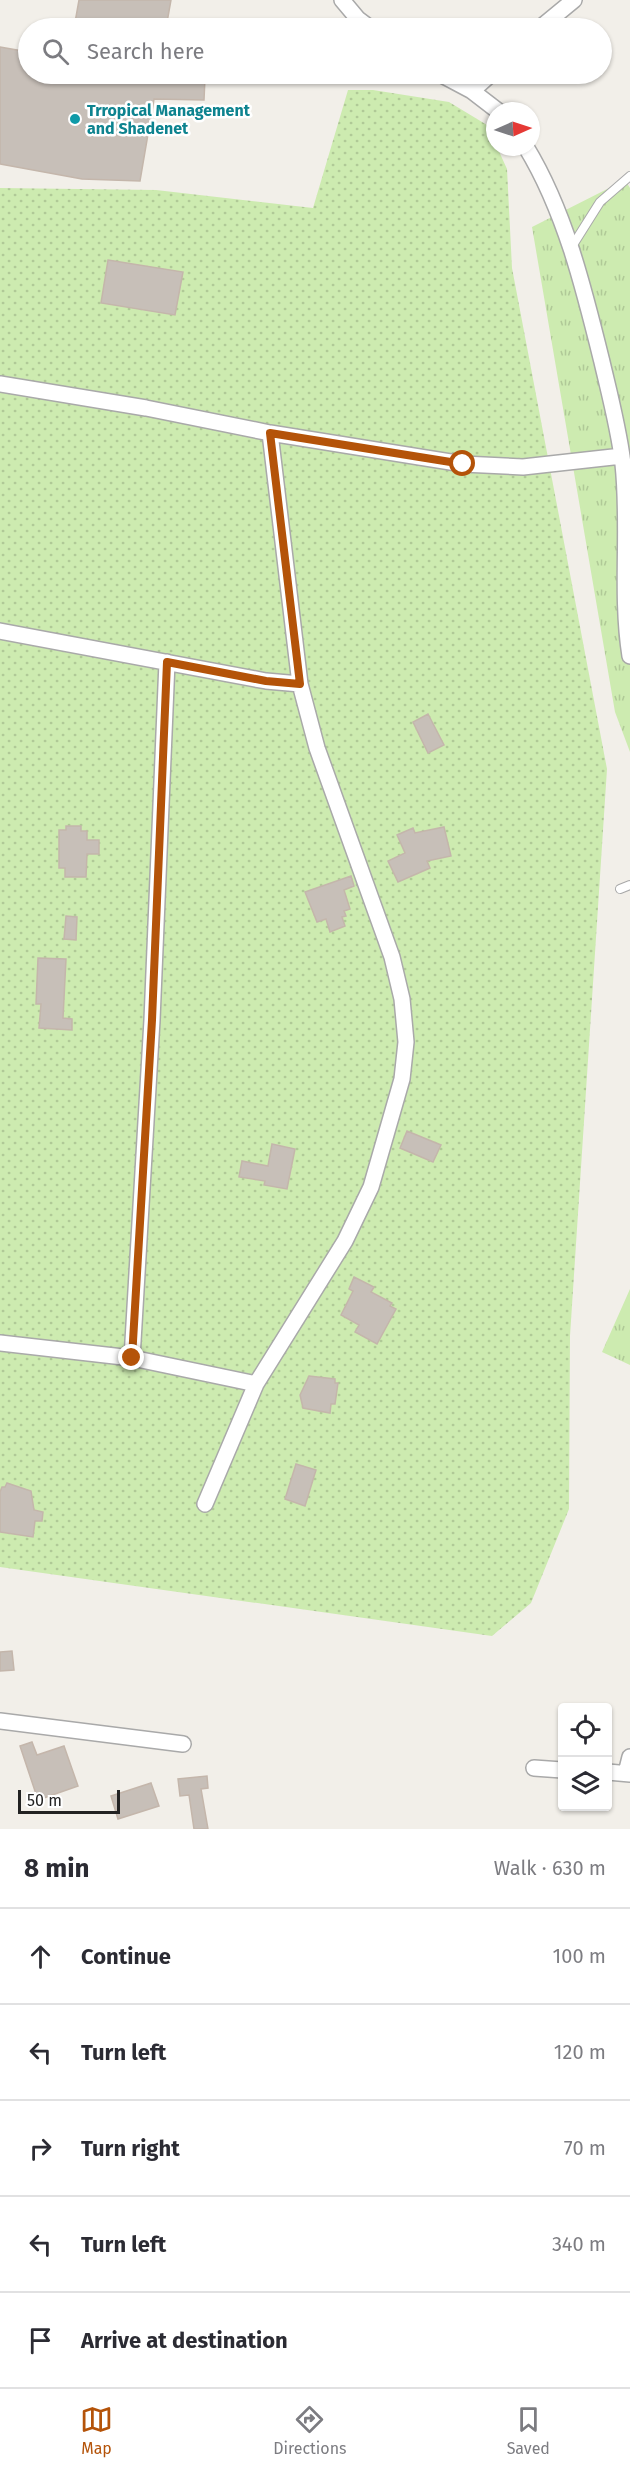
<!DOCTYPE html>
<meta charset="utf-8">
<style>
:root{--surface:#fff;--page:#f7f7f7;--text:#2b2b33;--muted:#7c7c81;--line:#e1e1e2;--accent:#b45309}
body{margin:0;font-family:"Fira Sans",sans-serif;background:var(--page);color:var(--text)}
.controls{position:absolute;right:18px;bottom:18px;display:grid;overflow:hidden;border-radius:6px;box-shadow:0 2px 4px #0004}
.controls button{width:54px;height:54px;display:grid;place-items:center;padding:0;border:0;border-bottom:2px solid var(--line);background:var(--surface);color:var(--text);font:30px sans-serif}
.compass{position:absolute;left:486px;top:102px;width:54px;height:54px;border-radius:50%;background:var(--surface);box-shadow:0 2px 4px #0004;rotate:87deg}
.scale{position:absolute;left:18px;bottom:15px;width:102px;box-sizing:border-box;padding-left:6px;border:3px solid #222;border-top:0;font-size:16px;line-height:21px;white-space:nowrap;color:#222;-webkit-text-stroke:4px #fff;paint-order:stroke}
.stop{position:absolute;width:18px;height:18px;margin:-14px;border:4px solid #b45309;border-radius:50%;background:#fff}
.stop.end{background:#b45309;border-color:#fff;box-shadow:0 2px 6px #0008}
.list{margin:0;padding:0;list-style:none}
h2{display:flex;justify-content:space-between;align-items:center;height:78px;margin:0;padding:0 24px;font-size:26px}
h2 small{font-size:20px;font-weight:400;color:var(--muted)}
.list li{display:grid;grid-template-columns:39px 1fr auto;gap:18px;align-items:center;box-sizing:border-box;height:96px;padding:0 24px;border-top:2px solid var(--line)}
.list b{display:block;font-size:22px;white-space:nowrap}
.list em{font-size:20px;font-style:normal;color:var(--muted)}
.icon{flex:none;width:33px;height:33px;fill:none;stroke:currentColor;stroke-width:2;stroke-linecap:round;stroke-linejoin:round}
.map{position:relative;flex:none;width:630px;height:1829px;overflow:hidden}
.search{position:absolute;background:var(--surface);box-shadow:0 2px 4px #0004;left:18px;right:18px;top:18px;height:66px;display:flex;align-items:center;gap:15px;box-sizing:border-box;padding:0 21px;border-radius:33px;color:var(--muted);font-size:22px}
.sheet{height:558px;background:var(--surface)}
nav{display:flex;justify-content:space-around;align-items:center;box-sizing:border-box;height:84px;border-top:2px solid var(--line);background:var(--surface);font-size:16px;color:var(--muted)}
nav a{display:grid;justify-items:center;gap:3px}
nav .on{color:var(--accent)}
.map>svg:first-child{display:block}
.grass{fill:url(#grass-tufts)}
.garden{fill:url(#garden-dots)}
.building{fill:#c7bfb8;stroke:#c4b6ab;stroke-width:1.5}
.lines{fill:none;stroke-linecap:round;stroke-linejoin:round}
.service-casing{stroke:#a9a9a9;stroke-width:10}
.minor-casing{stroke:#a9a9a9;stroke-width:18}
.service{stroke:#fff;stroke-width:8}
.minor{stroke:#fff;stroke-width:15}
.route{stroke:#b45309;stroke-width:8}
.culture-dot{fill:#0f9aa8;stroke:#fff;stroke-width:2}
.labels{text-anchor:middle;stroke-width:5;stroke-linejoin:round;paint-order:stroke}
.culture-label{font-size:16px;font-weight:bold;fill:#0d838f;stroke:#fff;text-anchor:start}
</style>
<div class="map">
<svg width="630" height="1829" viewBox="0 0 630 1829">
<defs>
<pattern id="grass-tufts" width="24" height="20" patternUnits="userSpaceOnUse" patternTransform="scale(1.5)"><rect width="24" height="20" fill="#cdebb0"/><path d="M3 7l-1-3M5 7V3M7 7l1-3M15 17l-1-3M17 17v-4M19 17l1-3" fill="none" stroke="#b0c997"/></pattern>
<pattern id="garden-dots" width="8" height="8" patternUnits="userSpaceOnUse" patternTransform="scale(1.5)"><rect width="8" height="8" fill="#cdebb0"/><path d="M2 2h.1M6 6h.1" fill="none" stroke="#b0c997" stroke-width="1.8" stroke-linecap="round"/></pattern>
</defs>
<rect width="100%" height="100%" fill="#f2efe9"/>
<!-- grass -->
<path class="grass" d="M625,180L630,188V752L615,712L532,227Z
M630,1289V1365L602,1352Z"/>
<!-- garden -->
<path class="garden" d="M348,90H373L449,102L487,125L507,169L512,268L607,769L570,1336L569,1509L531,1603L492,1636L0,1567V188L156,190L313,208Z"/>
<!-- building -->
<path class="building" d="M79,0H171L166,28H74Z
M0,47L28,52V74H158V77L205,78L204,100L154,99L140,181L82,179L0,164Z
M108,260L183,272L175,315L101,303Z
M428,714L444,745L428,753L413,722Z
M66,826H81V831H87V840H99V854H87L86,877H65V868H59V830H66Z
M444,827L451,856L427,861L430,868L398,882L388,861L405,853L397,835L413,828L415,833Z
M351,876L354,886L344,890L350,909L344,911L346,916L342,917L345,926L330,932L326,919L317,922L305,892Z
M66,916L77,917L76,940L64,939Z
M38,958L66,959L63,1018L72,1019V1030L39,1028L41,1004H36Z
M407,1131L441,1145L433,1162L400,1148Z
M272,1144L295,1149L287,1189L264,1185L265,1181L239,1177L242,1161L268,1166Z
M354,1277L374,1287L371,1292L392,1303L390,1306L396,1309L377,1344L355,1332L359,1325L341,1315L353,1291L349,1289Z
M309,1376L335,1379V1383H338L335,1404H331L330,1413L303,1408L300,1395Z
M296,1464L316,1470L305,1506L285,1499Z
M7,1483L31,1491L34,1510L43,1512L42,1521H35L33,1537L0,1532V1492L2,1487H5Z
M12,1651L14,1670L0,1671V1652Z
M32,1742L37,1755L64,1746L78,1786L38,1800L20,1746Z
M207,1776L208,1788L201,1789L208,1829H194L189,1795L180,1796L178,1779Z
M151,1783L159,1806L118,1819L111,1796Z"/>
<g class="lines">
<!-- service casing -->
<g class="service-casing">
<path id="service" d="M571,248L600,202L630,176
M620,889L630,885"/>
</g>
<!-- minor casing -->
<g class="minor-casing">
<path id="minor" d="M342,0L358,19L370,28
M540,28L574,0
M440,74L472,91L498,111
M472,91L491,74
M526,147C565,211 584,289 602,362C610,396 619,430 623,464C630,528 620,593 630,656
M0,384L146,408L270,433L463,464L523,467L622,456
M270,433L300,684
M0,631L266,681L300,684L317,748L392,957L402,999L406,1042L402,1079L371,1187L345,1241L256,1384L205,1504
M0,1343L132,1358L256,1384
M132,1358L152,1020L167,662
M0,1721L183,1744
M534,1768L562,1770
M608,1772L630,1774
M626,1773L630,1757"/>
</g>
<!-- service -->
<use href="#service" class="service"/>
<!-- minor -->
<use href="#minor" class="minor"/>
</g>
<g class="lines">
<!-- route -->
<path class="route" d="M132,1358L152,1020L167,662L266,681L300,684L270,433L463,464"/>
</g>
<!-- markers -->
<circle class="culture-dot" cx="75" cy="119" r="6"/>
<g class="labels">
<!-- culture labels -->
<g class="culture-label">
<text x="87" y="116">Trropical Management<tspan x="87" dy="18">and Shadenet</tspan></text>
</g>
</g>
</svg>
<div class="controls">
<button><svg class="icon" aria-label="locate" viewBox="0 0 24 24"><circle cx="12" cy="12" r="6"/><path d="M12 2v4M12 18v4M2 12h4M18 12h4"/></svg></button>
<button><svg class="icon" aria-label="layers" viewBox="0 0 24 24"><path d="M12 4l9 5-9 5-9-5zM3 14l9 5 9-5"/></svg></button>
</div>
<svg class="compass" viewBox="-18 -18 36 36"><path d="M0-13l5 13h-10z" fill="#e53935"/><path d="M0 13l5-13h-10z" fill="#7c7c81"/></svg>
<div class="scale">50 m</div>
<div class="stop" style="left:463px;top:464px"></div>
<div class="stop end" style="left:132px;top:1358px"></div>
<div class="search"><svg class="icon" aria-label="search" viewBox="0 0 24 24"><circle cx="10" cy="10" r="6"/><path d="M15 15l6 6"/></svg>Search here</div>
</div>
<section class="sheet">
<h2>8 min<small>Walk · 630 m</small></h2>
<ul class="list">
<li><svg class="icon" aria-label="ahead" viewBox="0 0 24 24"><path d="M12 20V5M6 11l6-6 6 6"/></svg><div><b>Continue</b></div><em>100 m</em></li>
<li><svg class="icon" aria-label="left" viewBox="0 0 24 24"><path d="M17 20v-9H6M10 6l-5 5 5 5"/></svg><div><b>Turn left</b></div><em>120 m</em></li>
<li><svg class="icon" aria-label="right" viewBox="0 0 24 24"><path d="M7 20v-9h11M14 6l5 5-5 5"/></svg><div><b>Turn right</b></div><em>70 m</em></li>
<li><svg class="icon" aria-label="left" viewBox="0 0 24 24"><path d="M17 20v-9H6M10 6l-5 5 5 5"/></svg><div><b>Turn left</b></div><em>340 m</em></li>
<li><svg class="icon" aria-label="arrive" viewBox="0 0 24 24"><path d="M6 21V4h12l-3 4 3 4H6"/></svg><div><b>Arrive at destination</b></div></li>
</ul>
</section>
<nav>
<a class="on"><svg class="icon" aria-label="map" viewBox="0 0 24 24"><path d="M3 6l6-2 6 2 6-2v14l-6 2-6-2-6 2zM9 4v14M15 6v14"/></svg>Map</a>
<a><svg class="icon" aria-label="directions" viewBox="0 0 24 24"><path d="M12 3l9 9-9 9-9-9zM9 14v-3h6M13 9l2 2-2 2"/></svg>Directions</a>
<a><svg class="icon" aria-label="saved" viewBox="0 0 24 24"><path d="M7 4h10v16l-5-4-5 4z"/></svg>Saved</a>
</nav>
